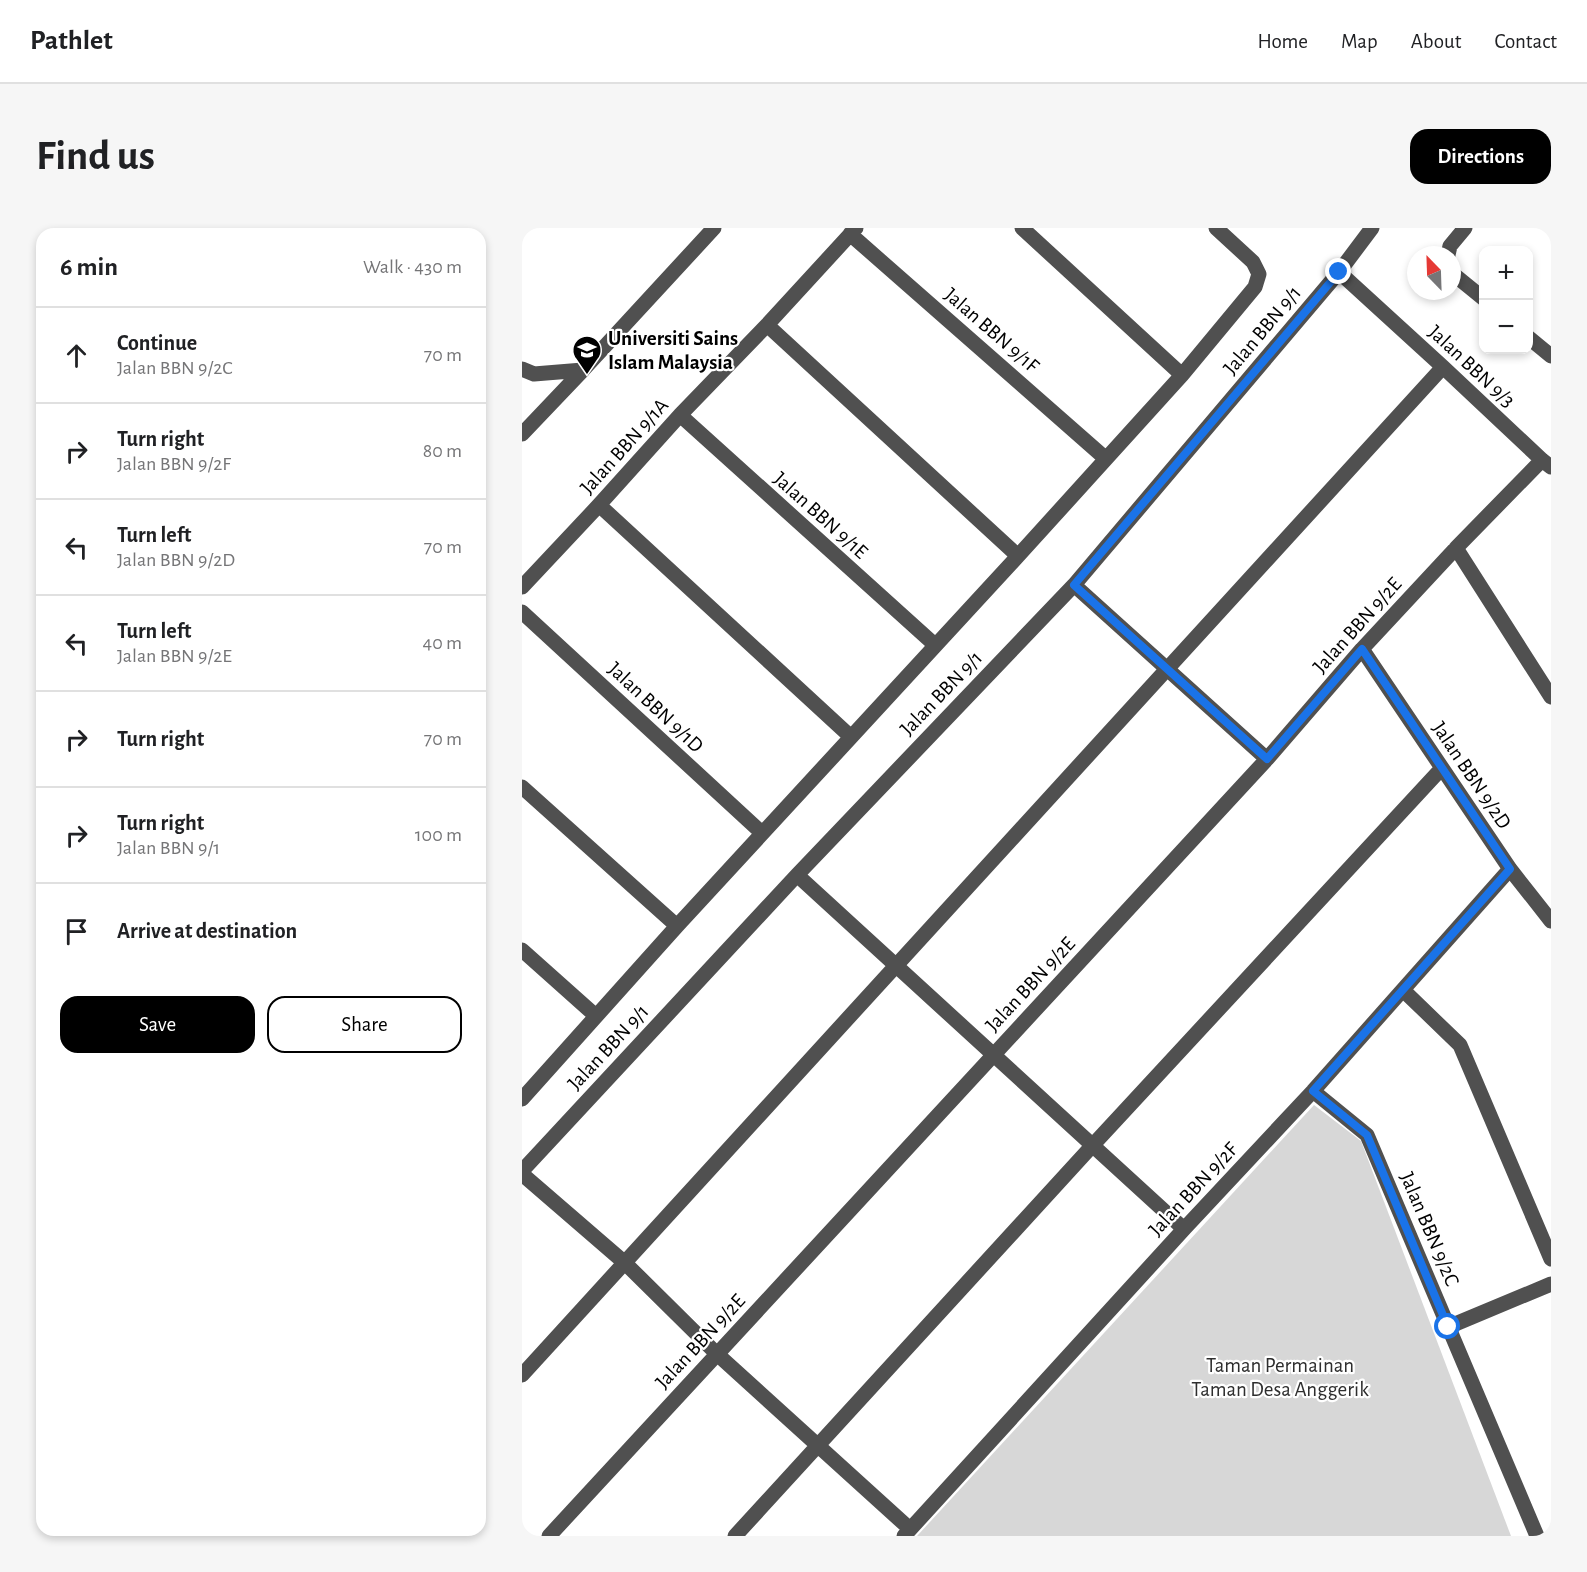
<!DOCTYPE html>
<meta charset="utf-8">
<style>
:root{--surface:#fff;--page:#f6f6f6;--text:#202124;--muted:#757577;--line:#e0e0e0;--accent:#000}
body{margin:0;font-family:"Alegreya Sans",sans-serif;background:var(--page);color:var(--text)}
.controls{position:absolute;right:18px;top:18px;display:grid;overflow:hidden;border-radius:12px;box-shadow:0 3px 9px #0003}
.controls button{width:54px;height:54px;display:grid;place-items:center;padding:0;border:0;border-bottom:2px solid var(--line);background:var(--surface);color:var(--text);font:30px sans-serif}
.compass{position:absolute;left:885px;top:18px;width:54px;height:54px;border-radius:50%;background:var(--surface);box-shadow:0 3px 9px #0003;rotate:337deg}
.stop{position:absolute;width:18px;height:18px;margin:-14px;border:4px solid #1a73e8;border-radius:50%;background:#fff}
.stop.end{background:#1a73e8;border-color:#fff;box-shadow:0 2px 6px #0008}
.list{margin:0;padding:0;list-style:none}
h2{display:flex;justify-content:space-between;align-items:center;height:78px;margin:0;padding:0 24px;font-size:26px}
h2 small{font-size:20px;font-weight:400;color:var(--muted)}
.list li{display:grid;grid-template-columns:39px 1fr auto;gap:18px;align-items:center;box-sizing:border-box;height:96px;padding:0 24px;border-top:2px solid var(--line)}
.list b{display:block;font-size:22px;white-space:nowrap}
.list p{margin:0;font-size:20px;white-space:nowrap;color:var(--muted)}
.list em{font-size:20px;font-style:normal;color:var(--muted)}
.actions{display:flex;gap:12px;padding:18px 24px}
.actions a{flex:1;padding:14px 0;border:2px solid var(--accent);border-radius:18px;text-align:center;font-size:21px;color:var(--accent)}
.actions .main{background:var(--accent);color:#fff}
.icon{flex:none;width:33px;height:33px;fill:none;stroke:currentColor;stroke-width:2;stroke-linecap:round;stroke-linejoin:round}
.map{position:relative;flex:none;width:1029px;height:1308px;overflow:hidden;border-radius:18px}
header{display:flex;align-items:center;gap:36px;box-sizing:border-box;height:84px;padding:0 30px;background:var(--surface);border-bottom:2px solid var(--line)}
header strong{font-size:28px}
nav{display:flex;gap:33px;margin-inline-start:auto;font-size:21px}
.intro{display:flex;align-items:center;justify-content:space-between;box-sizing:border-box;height:144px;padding:0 36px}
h1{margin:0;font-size:42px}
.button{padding:15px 27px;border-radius:18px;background:var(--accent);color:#fff;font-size:21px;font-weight:700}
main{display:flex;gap:36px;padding:0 36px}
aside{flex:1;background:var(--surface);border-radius:18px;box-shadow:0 3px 9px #0003}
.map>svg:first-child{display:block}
.green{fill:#d7d7d7}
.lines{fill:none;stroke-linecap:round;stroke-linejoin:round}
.minor{stroke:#505050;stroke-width:15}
.route{stroke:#1a73e8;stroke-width:8}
.labels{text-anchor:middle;stroke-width:4.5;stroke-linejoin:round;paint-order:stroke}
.street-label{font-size:21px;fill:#000;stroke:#fff}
.poi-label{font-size:21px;font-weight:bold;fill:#000;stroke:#fff;text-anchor:start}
.park-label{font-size:21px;fill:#2e2e2e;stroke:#fff}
</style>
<header>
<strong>Pathlet</strong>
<nav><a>Home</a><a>Map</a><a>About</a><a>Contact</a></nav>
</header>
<div class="intro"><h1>Find us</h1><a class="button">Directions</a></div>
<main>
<aside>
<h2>6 min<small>Walk · 430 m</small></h2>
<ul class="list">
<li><svg class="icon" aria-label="ahead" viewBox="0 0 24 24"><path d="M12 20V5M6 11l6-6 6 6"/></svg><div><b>Continue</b><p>Jalan BBN 9/2C</p></div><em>70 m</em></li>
<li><svg class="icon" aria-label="right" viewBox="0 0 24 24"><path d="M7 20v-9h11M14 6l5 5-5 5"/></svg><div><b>Turn right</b><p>Jalan BBN 9/2F</p></div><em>80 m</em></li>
<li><svg class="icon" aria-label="left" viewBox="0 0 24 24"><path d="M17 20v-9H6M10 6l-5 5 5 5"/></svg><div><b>Turn left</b><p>Jalan BBN 9/2D</p></div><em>70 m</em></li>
<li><svg class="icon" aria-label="left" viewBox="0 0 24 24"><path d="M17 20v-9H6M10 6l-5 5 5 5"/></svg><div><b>Turn left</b><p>Jalan BBN 9/2E</p></div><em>40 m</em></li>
<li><svg class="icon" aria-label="right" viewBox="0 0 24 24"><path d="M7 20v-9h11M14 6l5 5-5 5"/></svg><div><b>Turn right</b></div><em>70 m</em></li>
<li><svg class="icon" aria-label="right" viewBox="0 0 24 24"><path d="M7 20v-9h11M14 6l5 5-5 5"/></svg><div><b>Turn right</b><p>Jalan BBN 9/1</p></div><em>100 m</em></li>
<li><svg class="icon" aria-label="arrive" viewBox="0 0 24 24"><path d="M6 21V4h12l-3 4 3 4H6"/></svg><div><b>Arrive at destination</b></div></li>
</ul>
<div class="actions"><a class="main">Save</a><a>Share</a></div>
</aside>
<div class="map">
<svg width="1029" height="1308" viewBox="0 0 1029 1308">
<rect width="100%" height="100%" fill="#fff"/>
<!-- green -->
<path class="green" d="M792,877L839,913L989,1308H395Z"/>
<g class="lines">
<!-- minor -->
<path class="minor" d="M500,0L660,147
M328,6L583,230
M926,27L928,18L943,0
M817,44L921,139L1020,232L1029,239
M930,45L962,71
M245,97L496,328
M1006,109L1029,128
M0,141L12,146L61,142L192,0
M158,187L413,417
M0,206L61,142
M77,277L329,509
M934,320L1029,469
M552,357L745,531
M0,359L77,277L158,187L245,97L334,0
M0,384L240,605
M840,421L988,641L1029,693
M0,559L155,698
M275,647L662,1001
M0,722L74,788
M881,762L938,817L1029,1031
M791,863L845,907L1015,1308
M0,871L155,698L496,328L660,147L733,59L737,46L731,34L694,0
M0,943L275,647L552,357L817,44L850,0
M0,946L103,1035L195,1126L388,1301
M926,1099L1029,1056
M0,1147L921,139
M27,1308L745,531L840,421L934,320L1020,232
M213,1308L570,918L920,540
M382,1308L662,1001L791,863L988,641"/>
</g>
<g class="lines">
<!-- route -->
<path class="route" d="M817,44L552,357L745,531L840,421L988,641L791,863L845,907L926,1099"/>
</g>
<!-- icons -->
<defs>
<g id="university-pin" transform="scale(1.5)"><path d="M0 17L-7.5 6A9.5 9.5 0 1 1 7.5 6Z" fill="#000" stroke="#fff"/><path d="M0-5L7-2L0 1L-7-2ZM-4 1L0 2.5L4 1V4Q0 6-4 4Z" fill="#fff"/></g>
</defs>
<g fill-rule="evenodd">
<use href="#university-pin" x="65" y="122"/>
</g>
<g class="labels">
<!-- street labels -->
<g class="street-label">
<text transform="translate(470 102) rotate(41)" y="7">Jalan BBN 9/1F</text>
<text transform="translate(740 102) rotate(-50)" y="7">Jalan BBN 9/1</text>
<text transform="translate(950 138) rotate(43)" y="7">Jalan BBN 9/3</text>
<text transform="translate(102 218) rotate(-48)" y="7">Jalan BBN 9/1A</text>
<text transform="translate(299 287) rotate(42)" y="7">Jalan BBN 9/1E</text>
<text transform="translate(835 397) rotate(-48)" y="7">Jalan BBN 9/2E</text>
<text transform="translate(419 465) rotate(-46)" y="7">Jalan BBN 9/1</text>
<text transform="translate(134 479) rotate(43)" y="7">Jalan BBN 9/1D</text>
<text transform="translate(950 547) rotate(56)" y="7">Jalan BBN 9/2D</text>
<text transform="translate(508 756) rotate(-47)" y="7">Jalan BBN 9/2E</text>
<text transform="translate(86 819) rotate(-47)" y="7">Jalan BBN 9/1</text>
<text transform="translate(671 961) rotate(-47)" y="7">Jalan BBN 9/2F</text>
<text transform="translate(908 1001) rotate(67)" y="7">Jalan BBN 9/2C</text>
<text transform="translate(178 1113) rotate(-47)" y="7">Jalan BBN 9/2E</text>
</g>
<!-- poi labels -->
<g class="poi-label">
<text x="86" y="117">Universiti Sains<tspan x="86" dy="24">Islam Malaysia</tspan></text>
</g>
<!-- park labels -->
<g class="park-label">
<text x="758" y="1144">Taman Permainan<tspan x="758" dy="24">Taman Desa Anggerik</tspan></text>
</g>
</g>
</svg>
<div class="controls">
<button>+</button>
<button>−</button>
</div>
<svg class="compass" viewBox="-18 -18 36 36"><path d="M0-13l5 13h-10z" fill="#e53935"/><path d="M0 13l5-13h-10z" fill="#757577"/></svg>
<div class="stop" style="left:926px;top:1099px"></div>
<div class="stop end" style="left:817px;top:44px"></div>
</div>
</main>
